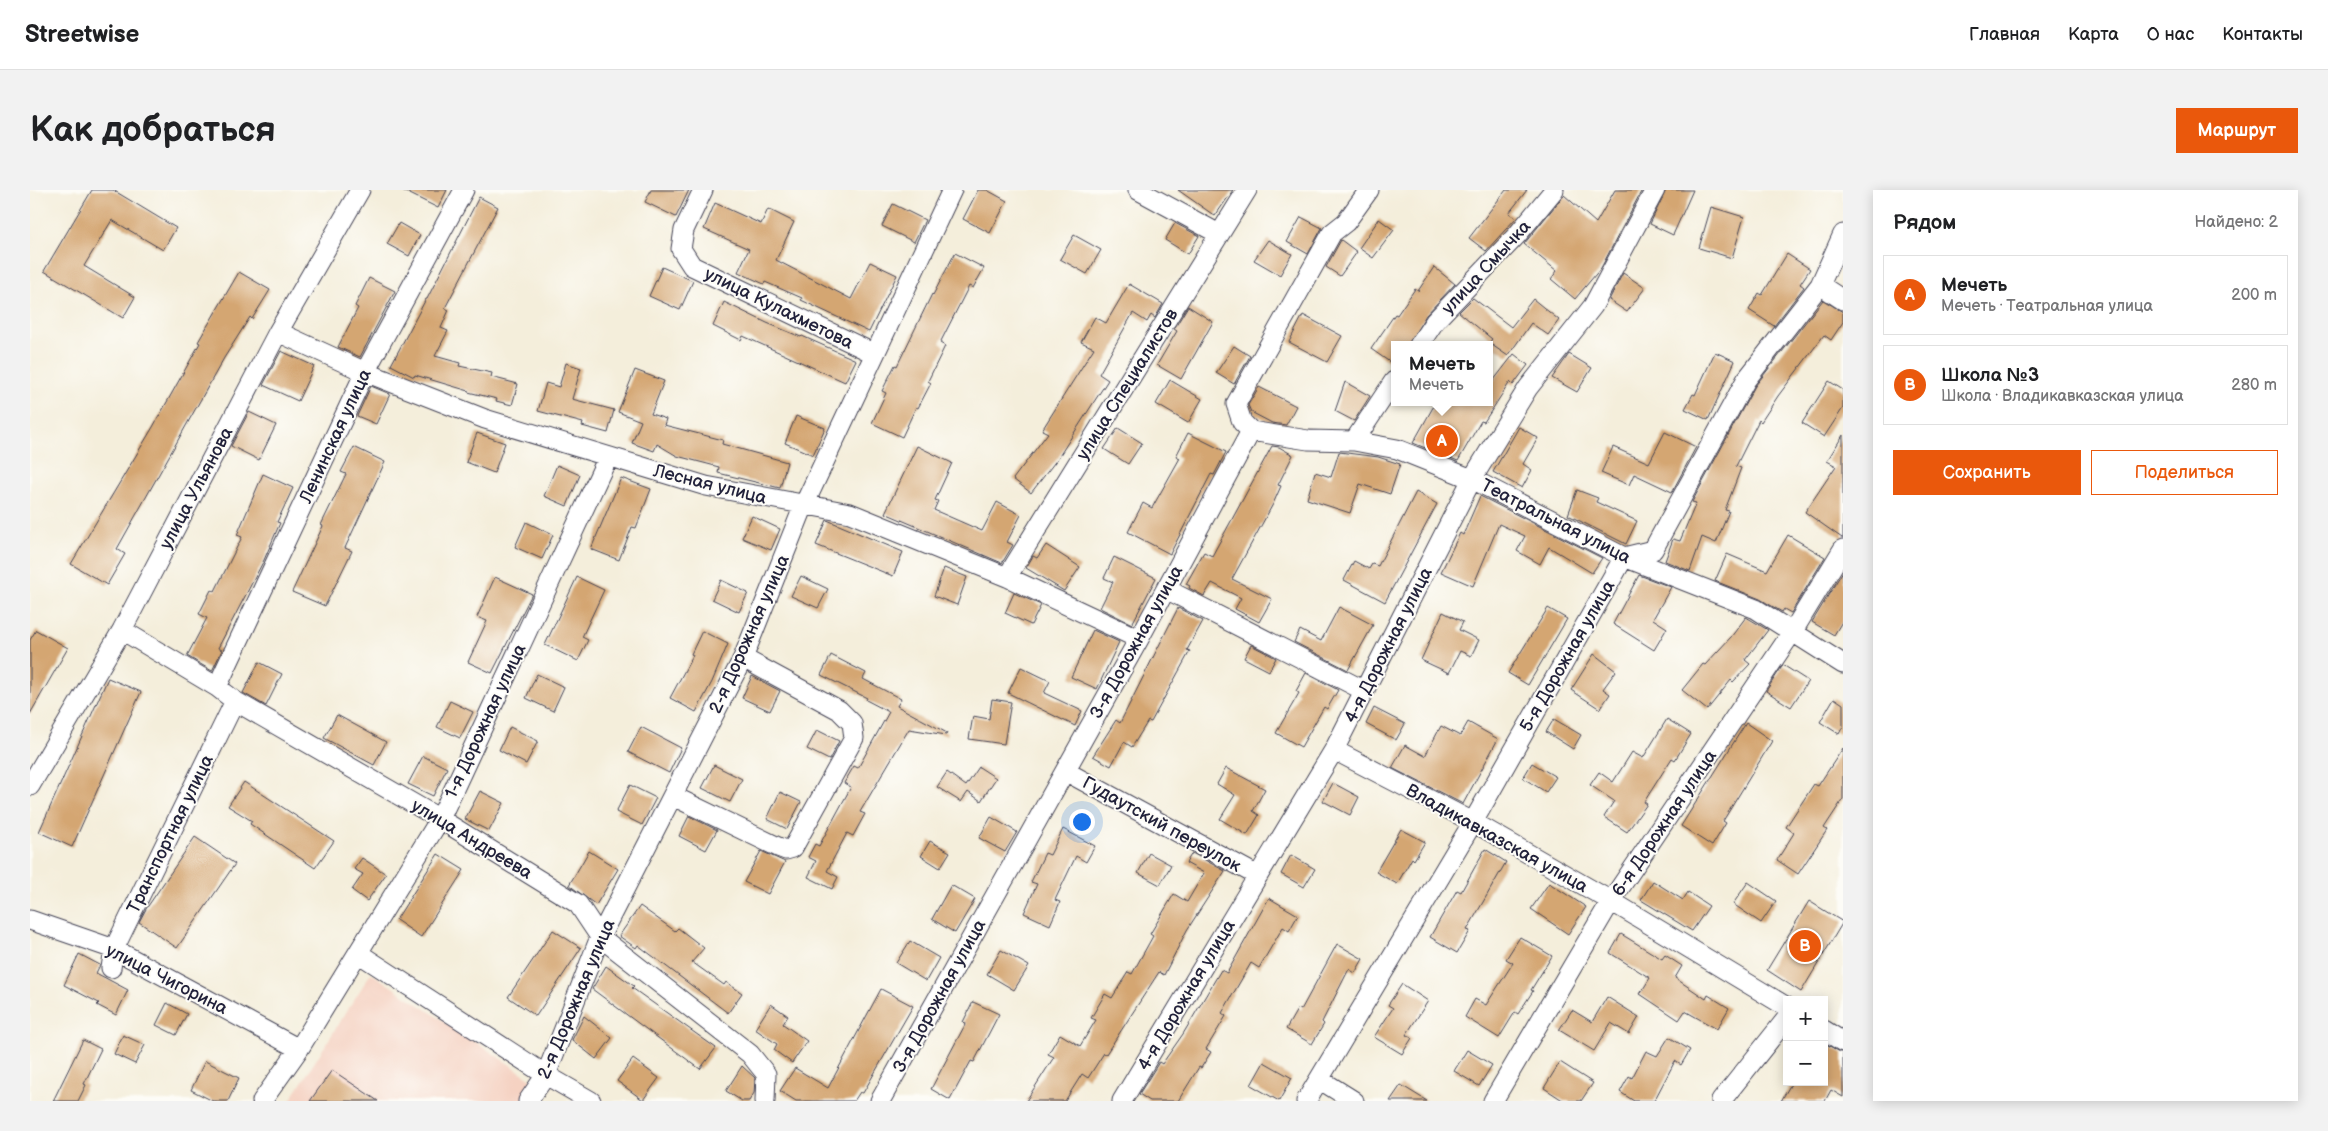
<!DOCTYPE html>
<html lang="ru">
<meta charset="utf-8">
<style>
:root{--surface:#fff;--page:#f2f2f2;--text:#202124;--muted:#757577;--line:#e0e0e0;--accent:#ea580c}
body{margin:0;font-family:"Balsamiq Sans",sans-serif;background:var(--page);color:var(--text)}
.controls{position:absolute;right:15px;bottom:15px;display:grid;overflow:hidden;border-radius:0px;box-shadow:0 2px 12px #0003}
.controls button{width:45px;height:45px;display:grid;place-items:center;padding:0;border:0;border-bottom:1px solid var(--line);background:var(--surface);color:var(--text);font:25px sans-serif}
.you{position:absolute;left:1051px;top:631px;width:18px;height:18px;margin:-12px;border:4px solid #fff;border-radius:50%;background:#1a73e8;box-shadow:0 0 0 8px #1a73e833}
.badge{display:grid;place-items:center;width:32px;height:32px;border-radius:50%;background:var(--accent);color:#fff;font-size:16px;font-weight:700}
.pin{position:absolute;translate:-50% -50%;border:2px solid #fff;box-shadow:0 1px 5px #0006}
.popup{position:absolute;left:1361px;top:151px;width:102px;height:65px;box-sizing:border-box;display:grid;place-content:center;border-radius:0px;background:var(--surface);filter:drop-shadow(0 1px 4px #0005);font-size:16px;white-space:nowrap;color:var(--muted)}
.popup b{font-size:19px;color:var(--text)}
.popup::after{content:'';position:absolute;left:50%;top:100%;margin-left:-10px;border:10px solid transparent;border-top-color:var(--surface)}
.list{margin:0;padding:0;list-style:none}
h2{display:flex;justify-content:space-between;align-items:center;height:65px;margin:0;padding:0 20px;font-size:21px}
h2 small{font-size:16px;font-weight:400;color:var(--muted)}
.list li{display:grid;grid-template-columns:32px 1fr auto;gap:15px;align-items:center;box-sizing:border-box;height:80px;margin:0 10px 10px;padding:0 10px;border:1px solid var(--line);border-radius:0px}
.list b{display:block;font-size:19px;white-space:nowrap}
.list p{margin:0;font-size:16px;white-space:nowrap;color:var(--muted)}
.list em{font-size:16px;font-style:normal;color:var(--muted)}
.actions{display:flex;gap:10px;padding:15px 20px}
.actions a{flex:1;padding:11px 0;border:1px solid var(--accent);border-radius:0px;text-align:center;font-size:18px;color:var(--accent)}
.actions .main{background:var(--accent);color:#fff}
.map{position:relative;flex:none;width:1813px;height:911px;overflow:hidden;border-radius:0px}
header{display:flex;align-items:center;gap:30px;box-sizing:border-box;height:70px;padding:0 25px;background:var(--surface);border-bottom:1px solid var(--line)}
header strong{font-size:24px}
nav{display:flex;gap:28px;margin-inline-start:auto;font-size:18px}
.intro{display:flex;align-items:center;justify-content:space-between;box-sizing:border-box;height:120px;padding:0 30px}
h1{margin:0;font-size:35px}
.button{padding:12px 22px;border-radius:0px;background:var(--accent);color:#fff;font-size:18px;font-weight:700}
main{display:flex;gap:30px;padding:0 30px}
aside{flex:1;background:var(--surface);border-radius:0px;box-shadow:0 2px 12px #0003}
.map>svg:first-child{display:block}
.built{fill:#f5d2c2}
.building{fill:#d4a672}
.lines{fill:none;stroke-linecap:round;stroke-linejoin:round}
.minor-casing{stroke:#424153;stroke-width:21}
.minor{stroke:#fff;stroke-width:19}
.labels{text-anchor:middle;stroke-width:4;stroke-linejoin:round;paint-order:stroke}
.street-label{font-size:18px;fill:#22223b;stroke:#fdfcf7}
</style>
<header>
<strong>Streetwise</strong>
<nav><a>Главная</a><a>Карта</a><a>О нас</a><a>Контакты</a></nav>
</header>
<div class="intro"><h1>Как добраться</h1><a class="button">Маршрут</a></div>
<main>
<div class="map">
<svg width="1813" height="911" viewBox="0 0 1813 911">
<rect width="100%" height="100%" fill="#fdfcf7"/>
<filter id="ink" filterUnits="userSpaceOnUse"><feTurbulence type="fractalNoise" baseFrequency=".02" numOctaves="2"/><feDisplacementMap in="SourceGraphic" scale="10" xChannelSelector="R" yChannelSelector="G"/><feConvolveMatrix kernelMatrix="1 2 1 2 8 2 1 2 1" color-interpolation-filters="sRGB"/></filter>
<filter id="wash" filterUnits="userSpaceOnUse"><feTurbulence type="fractalNoise" baseFrequency=".0096" numOctaves="4" result="noise"/><feDisplacementMap in="SourceGraphic" scale="20" xChannelSelector="R" yChannelSelector="G"/><feGaussianBlur stdDeviation="1.12" result="paint"/><feColorMatrix in="noise" values="0 0 0 0 0 0 0 0 0 0 0 0 0 0 0 0 0 1.4 0 .05"/><feComposite in="paint" operator="in"/></filter>
<g filter="url(#wash)">
<rect width="100%" height="100%" fill="#f4eedb"/>
<!-- built -->
<path class="built" d="M341,783L506,892L492,911H260Z"/>
<g id="blocks">
<!-- building -->
<path class="building" d="M62,0H83L146,38L133,60L82,30L54,76L105,107L93,128L14,81Z
M372,0H417L408,18Z
M621,0H659L646,27L615,12Z
M948,0H957L977,11L960,43L933,29Z
M1148,0H1203L1185,26Z
M1476,0H1497L1479,23L1486,28L1456,61L1439,48Z
M1585,0H1612L1571,78L1545,109L1521,89L1527,81L1494,54L1534,5L1566,33Z
M1636,0H1663L1643,45L1620,34Z
M449,7L468,17L415,118L419,120L411,138L418,141L405,166L430,173L429,176L462,183L461,187L488,194L482,215L466,211L467,209L438,202L439,201L385,185L384,187L361,175L396,109H397Z
M685,13L731,34L738,19L764,32L746,70L821,109L840,72L867,85L839,142L771,110L772,108L735,92L734,94L708,82L719,59L674,39Z
M863,14L895,30L884,52L852,36Z
M1681,17L1714,27L1702,68L1669,58Z
M1271,27L1292,38L1278,64L1257,52Z
M1349,29L1364,40L1343,68L1329,58Z
M369,33L390,45L379,66L357,54Z
M1145,33L1169,46L1158,64L1135,50Z
M1044,45L1071,60L1057,84L1030,69Z
M1238,50L1262,64L1250,85L1224,70Z
M1311,50L1327,62L1310,86L1296,77Z
M925,63L954,78L943,98L939,96L910,153L915,156L898,191L901,193L888,218L886,217L872,247L842,233L856,203L852,201L865,175L867,176L902,104L903,105Z
M1757,64L1780,79L1770,94L1774,97L1744,136L1719,120L1729,103L1732,105Z
M632,77L663,91L650,120L619,106Z
M1404,77L1425,94L1396,125L1378,155H1364V175L1341,159L1365,124L1367,125L1385,99L1388,101Z
M209,82L240,100L222,129L220,127L194,168L87,359L95,364L77,395L41,374L123,237L170,153L168,152Z
M1593,83L1615,98L1597,122L1579,110Z
M339,88L365,101L330,167L308,157L328,118L325,116Z
M1099,94L1133,114L1125,128L1121,125L1117,132L1103,123L1069,184L1078,190L1028,268L1001,303L983,289L1018,243L1012,240L1064,158L1051,152L1065,127L1076,133Z
M1443,108L1481,137L1503,109L1529,130L1518,145L1501,133L1478,166L1459,153L1462,149L1429,122Z
M1793,110L1813,122V132L1801,150L1794,145L1748,206L1731,232L1729,230L1706,276L1711,278L1695,320L1699,321L1686,353L1672,347L1660,381L1635,371L1643,349L1650,351L1666,313L1662,312L1725,196Z
M694,112L737,133L771,147L772,146L826,170L815,192L713,146L711,150L683,136Z
M1158,116L1183,132L1151,189L1127,175L1147,141L1144,139Z
M1273,125L1312,146L1297,172L1259,152Z
M1204,156L1220,166L1204,194L1186,183Z
M251,161L284,176L268,211L233,195Z
M1685,162L1705,171L1678,230L1655,219L1663,204L1665,205Z
M1484,164L1498,175L1483,195L1480,192L1454,232L1451,231L1428,271L1383,253L1406,212H1460V195Z
M1539,164L1562,178L1547,202L1522,188Z
M536,173L551,178L542,209L584,220L578,243L552,236L553,233L508,221L516,193L529,197Z
M605,180L634,191L621,224L636,229L634,235L693,250L692,254L757,272L750,298L688,283L689,277L647,266L627,254L624,261L602,253L611,231L588,222Z
M1140,190L1172,209L1158,233L1126,214Z
M1799,191L1813,200V218L1794,247L1772,233Z
M1315,192L1340,206L1324,231L1305,221Z
M341,196L360,204L346,234L327,226Z
M1229,197L1266,216L1256,235L1242,233L1221,222L1218,215Z
M219,222L246,235L229,270L201,256Z
M766,226L795,238L783,265L755,253Z
M1489,237L1508,248L1493,274L1502,280L1492,298L1463,282Z
M1088,238L1112,253L1098,274L1074,259Z
M1635,242L1666,257L1642,302L1604,284L1599,295L1571,283L1583,257L1619,273Z
M447,243L475,253L464,283L436,272Z
M1158,243L1196,262L1184,285L1181,284L1140,364L1098,342L1113,313L1122,318L1150,268L1146,266Z
M1813,245V348H1812L1775,322L1806,276L1797,271Z
M887,256L922,273L905,310L908,311L904,320L952,341L967,312L991,325L977,352L983,355L972,373L855,323Z
M1242,256L1249,257L1263,265L1248,295L1251,296L1243,314L1202,389L1242,409L1229,432L1205,419L1211,408L1182,393L1174,406L1159,398L1160,396L1156,394L1174,362L1182,366Z
M324,257L355,272L315,358L322,361L295,416L262,402L293,336L291,335L316,284L311,282Z
M1309,262L1348,267L1370,274L1360,304L1330,294L1320,323L1277,309L1285,282L1301,287Z
M527,275L550,285L537,316L514,306Z
M233,284L263,298L247,332L250,333L234,370L188,458L192,460L182,481L157,466L177,428L169,424L181,400L185,401L212,347L207,345Z
M591,288L621,299L606,338L602,337L589,370L561,359Z
M1547,300L1568,308L1566,312L1607,331L1596,354L1538,325Z
M1386,302L1407,314L1355,412L1314,390L1324,371L1339,379L1342,374L1348,376Z
M1450,306L1572,368L1562,383L1519,357L1510,374L1487,361L1495,346L1469,334L1443,396L1411,382L1430,343L1433,345Z
M722,326L750,339L741,360L712,348Z
M797,330L873,362L863,386L786,355Z
M496,332L523,345L512,369L485,357Z
M1758,345L1795,367L1761,423L1754,419L1752,422L1730,409L1685,391L1697,364L1737,381Z
M1016,355L1050,377L1034,401L996,378L1003,366L1007,368Z
M1084,367L1126,388L1102,434L1070,418L1083,392L1074,388Z
M914,378L937,387L927,415L904,406Z
M1813,381V430L1804,445L1782,432Z
M1609,385L1641,397L1623,429L1637,438L1624,460L1583,434Z
M771,386L798,399L788,418L761,406Z
M465,387L502,404L462,483L438,472L457,431L447,427Z
M547,387L574,400L552,447L558,450L548,471L515,455Z
M691,390L718,403L709,422L682,409Z
M984,403L1011,415L1001,435L975,423Z
M1309,417L1343,435L1318,480L1264,452L1270,440L1291,451Z
M1148,418L1173,431L1157,460L1160,461L1121,532L1118,531L1102,557L1094,552L1081,576L1063,566L1086,530L1090,533Z
M1518,418L1537,429L1498,495L1478,483Z
M1413,422L1433,432L1429,440L1449,450L1441,466L1430,461L1419,483L1391,470Z
M1716,427L1738,440L1715,470L1720,474L1703,492L1701,490L1677,520L1652,500L1673,474L1675,475L1701,447Z
M6,440L38,458L0,524V450Z
M1063,440L1089,452L1067,499L1041,487Z
M672,441L698,454L682,492L666,522L640,508L663,465L661,464Z
M1221,455L1246,468L1239,481L1214,468Z
M1564,464L1586,481L1573,499L1580,504L1570,519L1541,500Z
M801,465L836,483L833,489L871,509L867,516L917,543L916,545L879,539L830,622L835,624L823,646L817,643L797,681L808,687L802,699L778,687L786,671L778,667L785,654L789,656L821,597L814,593L824,576L828,578L859,522L836,510L837,508L791,485Z
M229,472L252,484L236,516L213,503Z
M1753,475L1778,491L1761,517L1736,501Z
M991,477L1020,491L1014,503L1052,521L1045,536L978,503Z
M1276,483L1308,500L1297,519L1294,517L1271,557L1246,543L1269,503L1266,501Z
M507,484L534,497L523,521L496,508Z
M722,486L750,501L740,521L712,508Z
M78,488L111,502L42,657L9,642Z
M1804,508L1813,514V536L1809,544L1790,532Z
M962,509L981,512L974,554L939,549L943,526L959,529Z
M420,511L443,522L430,548L407,537Z
M1344,518L1375,534L1366,550L1336,534Z
M307,525L356,552L344,575L294,548Z
M1524,529L1551,545L1543,559L1516,542Z
M1637,529L1661,544L1645,570L1642,568L1614,612L1617,614L1597,642L1574,627L1584,611L1560,595L1569,582L1583,592L1602,562L1613,568Z
M1438,532L1468,549L1433,614L1362,578L1375,555L1395,566L1411,536L1430,546Z
M1716,533L1742,551L1693,631L1696,633L1682,656L1651,636Z
M480,537L508,551L496,574L469,560Z
M611,537L651,558L639,583L598,562Z
M787,540L809,551L799,570L777,559Z
M1813,558V609L1794,638L1797,640L1768,684L1747,670L1764,643L1756,637L1784,594L1788,596Z
M393,566L417,578L403,606L378,594Z
M1502,573L1526,587L1516,602L1493,588Z
M684,575L712,589L700,612L672,598Z
M949,577L966,588L951,611L938,602L931,612L907,597L917,582L936,596Z
M1196,578L1235,599L1223,621L1229,625L1217,645L1190,629L1205,605L1187,594Z
M214,592L304,651L285,678L220,634L222,631L198,616Z
M1303,593L1329,607L1320,625L1293,611Z
M600,595L626,608L612,635L586,622Z
M450,601L474,613L459,641L435,629Z
M750,602L771,612L757,639L737,629Z
M659,626L687,640L676,660L649,646Z
M961,627L987,642L975,662L949,648Z
M1033,639L1065,656L1056,672L1046,666L1025,710L1030,712L1020,735L994,723L1007,694L1001,692L1015,663L1020,665Z
M1371,639L1395,652L1384,670L1382,668L1367,694L1346,682Z
M165,647L205,674L147,758L109,732L116,719Z
M900,651L920,662L910,678L891,666Z
M1455,659L1476,672L1437,740L1440,741L1427,763L1400,747L1427,700L1431,702Z
M559,661L588,679L566,715L539,695Z
M731,661L755,672L738,704L714,692Z
M1119,663L1141,675L1130,695L1108,683Z
M1162,663L1195,681L1157,740L1134,785L1129,782L1076,864L1074,863L1058,888L1052,884L1035,911H996L1024,867L1018,864L1030,844L1050,856L1066,830L1061,828L1075,804L1082,808L1098,782L1102,784L1123,746L1120,744L1144,704L1157,712L1174,683L1156,673Z
M408,664L434,680L391,747L366,730Z
M1261,665L1285,679L1274,697L1251,684Z
M332,668L356,684L337,711L322,700L333,684L324,679Z
M1623,691L1653,710L1658,702L1679,716L1662,741L1611,710Z
M1718,692L1746,711L1731,733L1703,714Z
M1519,693L1556,717L1538,744L1501,719Z
M921,695L945,709L925,743L902,729Z
M1239,708L1268,725L1259,741L1253,737L1229,778L1221,773L1192,823L1196,826L1176,859L1181,862L1171,878L1169,877L1148,911H1120L1109,904L1129,872L1132,874L1153,844L1191,780L1197,783Z
M1779,711L1813,732L1771,802L1737,780Z
M610,716L645,741L648,738L674,758L662,772L694,795L696,792L712,803L698,823L608,755L606,758L589,746Z
M523,740L551,758L506,826L478,807Z
M1591,744L1632,769L1635,765L1652,776L1645,788L1676,809L1678,805L1699,818L1687,839L1655,821L1649,830L1610,804L1620,788L1580,763Z
M1490,747L1522,766L1501,800L1503,801L1488,824L1485,822L1469,848L1435,827L1445,809L1456,815L1483,773L1476,769Z
M880,751L909,768L896,791L866,773Z
M1307,754L1333,769L1325,783L1319,779L1292,832L1294,834L1282,854L1256,839L1268,818L1271,820Z
M971,760L999,776L984,800L957,784Z
M49,764L70,775L66,783L98,800L86,825L67,815L69,813L34,795Z
M576,776L604,796L602,798L686,858L670,879L562,799Z
M1372,794L1398,811L1376,845L1382,848L1372,864L1344,847L1363,818L1358,815Z
M851,799L883,816L833,903L830,902L824,911H766L750,901L765,878L798,898Z
M1577,807L1609,827L1599,844L1581,833L1564,861L1529,840L1542,820L1562,832Z
M943,812L969,824L944,872L941,871L920,910L901,899L936,833L933,832Z
M137,813L157,824L146,845L126,835Z
M741,814L758,826L753,834L777,851L762,873L744,860L747,854L725,839Z
M554,826L582,848L566,869L542,850Z
M93,845L115,855L105,874L84,864Z
M1639,847L1660,860L1651,875L1645,871L1624,911H1604L1590,902L1599,886L1602,888L1616,861L1627,866Z
M53,850L71,859L54,894L56,895L48,911H23Z
M1794,853L1813,863V907L1801,900L1795,911H1751L1762,892H1794Z
M1437,860L1462,875L1449,896L1424,881Z
M603,869L629,888L613,910L587,891Z
M175,871L209,888L198,911H183L161,900Z
M1234,872L1262,888L1249,911L1221,895Z
M1530,872L1563,893L1551,911H1534L1514,898Z
M712,876L725,888L724,903L719,911H712L696,901Z
M302,880L348,911H280Z
M1371,895L1397,911H1360Z"/>
</g>
</g>
<g filter="url(#ink)">
<use href="#blocks" fill-opacity="0" stroke="#424153" stroke-width="1"/>
<g class="lines">
<!-- minor casing -->
<g class="minor-casing">
<path id="minor" d="M673,0L654,40L651,59L662,76L845,164
M1108,0L1189,44
M1790,95L1813,110
M248,142L335,182L455,229L676,296L820,323L977,387L1109,449
M1389,155L1405,131L1487,45L1524,0
M1221,241L1278,250L1324,251L1367,259L1442,289L1594,367L1726,419L1813,474
M1324,251L1364,191
M977,387L1217,0
M1136,399L1335,501
M92,440L187,497L205,511L410,629L548,714L570,747L720,864L736,884L735,911
M187,497L335,182L434,0
M1304,560L1443,632L1581,711L1757,817
M1035,581L1228,686
M0,596L92,440L248,142L330,0
M643,606L748,657L756,660L763,658L824,548L822,533L809,520L713,468
M0,730L84,759L269,859
M328,763L516,885L561,911
M81,778L84,759L205,511
M1794,840L1813,852
M1289,889L1324,911
M232,911L269,859L410,629L578,267
M498,911L516,885L570,747L713,468L774,315L922,0
M850,911L1109,449L1221,241L1212,232L1206,214L1302,43L1316,32L1339,0
M1092,911L1304,560L1442,289L1498,198L1563,116L1625,0
M1276,911L1443,632L1594,367L1623,360L1716,190L1790,95L1813,44
M1463,911L1581,711L1763,441L1813,359
M1691,911L1757,828"/>
</g>
<!-- minor -->
<use href="#minor" class="minor"/>
</g>
</g>
<g class="labels">
<!-- street labels -->
<g class="street-label">
<text transform="translate(1456 77) rotate(-47)" y="6">улица Смычка</text>
<text transform="translate(749 118) rotate(26)" y="6">улица Кулахметова</text>
<text transform="translate(1097 194) rotate(-58)" y="6">улица Специалистов</text>
<text transform="translate(305 246) rotate(-65)" y="6">Ленинская улица</text>
<text transform="translate(680 294) rotate(14)" y="6">Лесная улица</text>
<text transform="translate(166 298) rotate(-62)" y="6">улица Ульянова</text>
<text transform="translate(1526 331) rotate(27)" y="6">Театральная улица</text>
<text transform="translate(719 444) rotate(-66)" y="6">2-я Дорожная улица</text>
<text transform="translate(1106 452) rotate(-61)" y="6">3-я Дорожная улица</text>
<text transform="translate(1358 455) rotate(-63)" y="6">4-я Дорожная улица</text>
<text transform="translate(1537 466) rotate(-60)" y="6">5-я Дорожная улица</text>
<text transform="translate(455 531) rotate(-65)" y="6">1-я Дорожная улица</text>
<text transform="translate(1634 633) rotate(-56)" y="6">6-я Дорожная улица</text>
<text transform="translate(1132 634) rotate(29)" y="6">Гудаутский переулок</text>
<text transform="translate(140 644) rotate(-64)" y="6">Транспортная улица</text>
<text transform="translate(1467 648) rotate(29)" y="6">Владикавказская улица</text>
<text transform="translate(442 649) rotate(31)" y="6">улица Андреева</text>
<text transform="translate(137 789) rotate(27)" y="6">улица Чигорина</text>
<text transform="translate(1156 805) rotate(-59)" y="6">4-я Дорожная улица</text>
<text transform="translate(909 806) rotate(-61)" y="6">3-я Дорожная улица</text>
<text transform="translate(546 809) rotate(-67)" y="6">2-я Дорожная улица</text>
</g>
</g>
</svg>
<div class="controls">
<button>+</button>
<button>−</button>
</div>
<div class="you"></div>
<div class="pin badge" style="left:1412px;top:251px">A</div>
<div class="popup"><b>Мечеть</b>Мечеть</div>
<div class="pin badge" style="left:1775px;top:756px">B</div>
</div>
<aside>
<h2>Рядом<small>Найдено: 2</small></h2>
<ul class="list">
<li><span class="badge">A</span><div><b>Мечеть</b><p>Мечеть · Театральная улица</p></div><em>200 m</em></li>
<li><span class="badge">B</span><div><b>Школа №3</b><p>Школа · Владикавказская улица</p></div><em>280 m</em></li>
</ul>
<div class="actions"><a class="main">Сохранить</a><a>Поделиться</a></div>
</aside>
</main>
